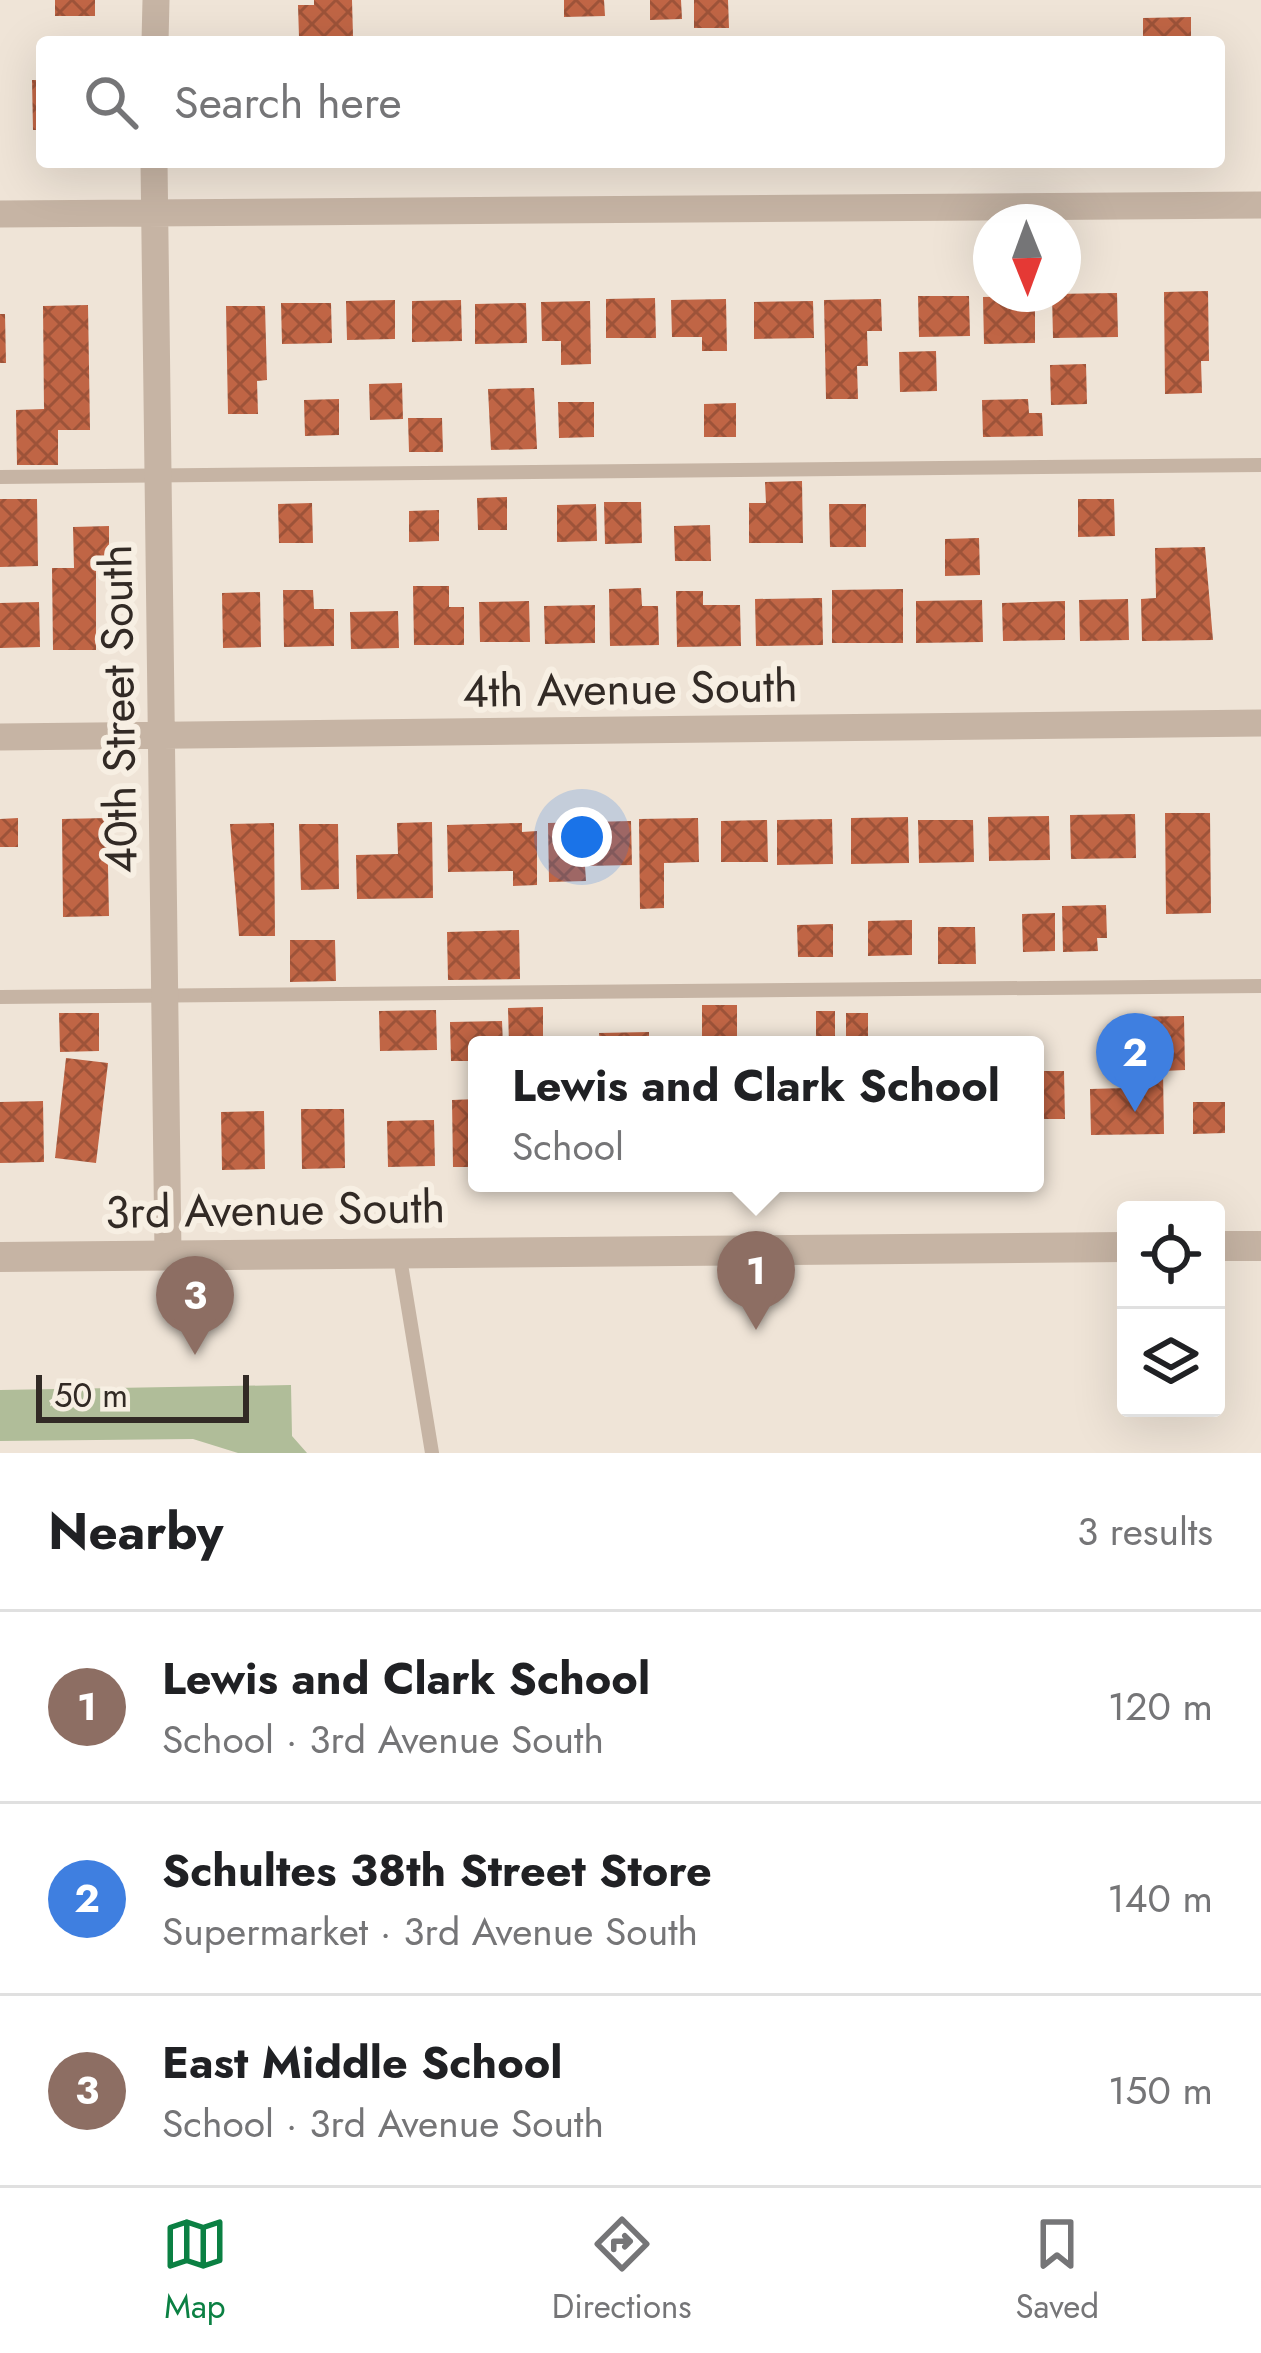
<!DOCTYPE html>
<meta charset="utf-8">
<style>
:root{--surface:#fff;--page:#f2f2f2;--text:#202124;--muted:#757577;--line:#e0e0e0;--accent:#0b8043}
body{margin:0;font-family:Jost,sans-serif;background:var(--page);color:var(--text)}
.controls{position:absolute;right:36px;bottom:36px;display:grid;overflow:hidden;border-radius:12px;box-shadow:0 12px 48px #0002}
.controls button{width:108px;height:108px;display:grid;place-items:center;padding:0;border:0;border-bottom:3px solid var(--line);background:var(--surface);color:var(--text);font:60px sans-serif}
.compass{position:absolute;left:973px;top:204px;width:108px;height:108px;border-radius:50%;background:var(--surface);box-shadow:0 12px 48px #0002;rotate:179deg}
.scale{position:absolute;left:36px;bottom:30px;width:213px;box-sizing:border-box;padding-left:12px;border:6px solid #322a25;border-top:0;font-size:33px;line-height:42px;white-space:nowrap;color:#322a25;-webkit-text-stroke:9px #f7efe3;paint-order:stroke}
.you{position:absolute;left:582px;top:837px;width:42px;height:42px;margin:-30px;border:9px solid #fff;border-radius:50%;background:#1a73e8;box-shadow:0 0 0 18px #1a73e833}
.badge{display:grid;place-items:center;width:78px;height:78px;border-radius:50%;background:var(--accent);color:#fff;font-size:39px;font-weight:700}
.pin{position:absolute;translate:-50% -99px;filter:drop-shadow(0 3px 6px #0008)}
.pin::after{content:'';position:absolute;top:63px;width:42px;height:36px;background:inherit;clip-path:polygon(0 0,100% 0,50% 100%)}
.popup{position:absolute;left:468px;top:1036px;width:576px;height:156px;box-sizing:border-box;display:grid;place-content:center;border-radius:12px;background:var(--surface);filter:drop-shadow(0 3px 9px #0005);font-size:39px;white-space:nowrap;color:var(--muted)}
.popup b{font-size:45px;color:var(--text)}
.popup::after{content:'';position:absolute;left:50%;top:100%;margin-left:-24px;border:24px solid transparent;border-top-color:var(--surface)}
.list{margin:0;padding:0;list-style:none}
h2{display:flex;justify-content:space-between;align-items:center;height:156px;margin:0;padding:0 48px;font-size:51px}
h2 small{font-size:39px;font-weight:400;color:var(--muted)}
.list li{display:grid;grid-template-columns:78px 1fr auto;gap:36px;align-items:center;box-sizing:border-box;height:192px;padding:0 48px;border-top:3px solid var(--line)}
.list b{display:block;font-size:45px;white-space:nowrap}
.list p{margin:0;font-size:39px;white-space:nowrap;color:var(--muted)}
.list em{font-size:39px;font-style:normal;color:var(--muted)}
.icon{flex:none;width:66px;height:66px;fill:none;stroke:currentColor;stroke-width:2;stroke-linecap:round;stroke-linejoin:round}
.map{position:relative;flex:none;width:1261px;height:1453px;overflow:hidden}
.search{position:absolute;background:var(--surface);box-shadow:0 12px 48px #0002;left:36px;right:36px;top:36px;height:132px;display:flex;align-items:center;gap:30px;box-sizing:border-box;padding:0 42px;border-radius:12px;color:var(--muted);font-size:45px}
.sheet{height:732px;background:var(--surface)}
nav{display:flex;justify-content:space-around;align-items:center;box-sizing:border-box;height:168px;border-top:3px solid var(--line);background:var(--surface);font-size:33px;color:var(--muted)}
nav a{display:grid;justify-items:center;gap:6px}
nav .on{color:var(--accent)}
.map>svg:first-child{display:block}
.park{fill:#b0bd99}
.building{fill:url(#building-cross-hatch)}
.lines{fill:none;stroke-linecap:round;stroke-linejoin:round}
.service{stroke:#c6b4a4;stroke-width:14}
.minor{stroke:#c6b4a4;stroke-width:27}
.tertiary{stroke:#c6b4a4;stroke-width:30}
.labels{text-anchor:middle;stroke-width:12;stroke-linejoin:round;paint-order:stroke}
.street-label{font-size:45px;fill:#322a25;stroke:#f7efe3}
</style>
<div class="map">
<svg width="1261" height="1453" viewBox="0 0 1261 1453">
<defs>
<pattern id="building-cross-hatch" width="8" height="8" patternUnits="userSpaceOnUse" patternTransform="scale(3)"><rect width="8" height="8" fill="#c06545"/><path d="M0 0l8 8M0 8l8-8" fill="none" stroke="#9d5339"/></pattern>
</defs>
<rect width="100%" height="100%" fill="#efe4d7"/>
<!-- park -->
<path class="park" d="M291,1385L292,1436L307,1453H238L193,1439L0,1441V1390Z"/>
<!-- building -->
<path class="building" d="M55,0H95V16H55Z
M314,0H352L353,36L299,37L298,5H314Z
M564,0H604L605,16L564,17Z
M650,0H681L682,19L650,20Z
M694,0H728L729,28H694Z
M1191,17V42H1143V18Z
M32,80H42V130H33Z
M1208,291L1209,361H1201L1202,393L1165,394L1164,292Z
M1117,293L1118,337L1053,338L1052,294Z
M918,296H969L970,336L919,337Z
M1035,296V343L984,344L983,297Z
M655,298L656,338H606V299Z
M726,299L727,351H702V337H672L671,300Z
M881,299L882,331H867L868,366H857L858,399H826L824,300Z
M395,300V339L347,340L346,301Z
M461,300L462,341L412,342V301Z
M590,301L591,364L561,365V341H542L541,302Z
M813,301L814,338L754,339V302Z
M281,303H331L332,343L282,344Z
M526,303L527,343L475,344V304Z
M88,305L90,430H58V465H17L16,410L44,409L43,306Z
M226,306H265L267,380L257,381L258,414H228Z
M0,314H5L6,363H0Z
M936,351L937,391L900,392L899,352Z
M1086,364L1087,404L1051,405L1050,365Z
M402,383L403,419L370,420L369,384Z
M534,388L537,449L491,450L488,389Z
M339,399V435L305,436L304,400Z
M1028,399L1029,413H1042L1043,436L983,437L982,400Z
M558,402H594V437L559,438Z
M736,403V437H704V404Z
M408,418H442L443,452H409Z
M802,481L803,543H749V503H766L765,482Z
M507,497V530H478L477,498Z
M0,499H37L38,566L0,567Z
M1078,499H1114L1115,536L1078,537Z
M604,502H641L642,543L605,544Z
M312,503L313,543H279L278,504Z
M596,504L597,541L557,542V505Z
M829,504H866V547H830Z
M439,510V541L409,542V511Z
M710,525L711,561H675L674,526Z
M109,526V567L96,568V650H53L52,568H74L73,527Z
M979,538L980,575L945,576V539Z
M1205,547L1213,640L1142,641L1141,599L1156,598L1155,548Z
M413,586H449V607H464V645H414Z
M641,588L642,606H658L659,645L610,646L609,589Z
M903,589V643H832V590Z
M283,590H313L314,609H334V646L284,647Z
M676,591H703V605H740L741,646L677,647Z
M260,592L261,647L223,648L222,593Z
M822,598L823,645L756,646L755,599Z
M1128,599L1129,640L1080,641L1079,600Z
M982,600L983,642L916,643V601Z
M529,601L530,642H480L479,602Z
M1065,601V640L1003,641L1002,603Z
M39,602L40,647L0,648V603Z
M595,605V643L545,644L544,606Z
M398,611L399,648L351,649L350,612Z
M1165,813H1210L1211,913L1166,914Z
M1135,814L1136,858L1071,859L1070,815Z
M1049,816L1050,860L989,861L988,817Z
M908,817L909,863L851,864V818Z
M18,818V847H0V819Z
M107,818L109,916L63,917L62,819Z
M698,818L699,862L664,863V908L640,909L639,819Z
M832,819L833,864L777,865V820Z
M767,820L768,862H721V821Z
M918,820H973L974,862L919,863Z
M631,821L632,865L585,866L586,881L549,882L548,823Z
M432,822L433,898L357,899L356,855L398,854L397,823Z
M274,823L275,936H239L230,824Z
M522,823V832L537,831V885L513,886V871L448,872L447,825Z
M299,824H338L339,889L301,890Z
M1106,905L1107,938H1097L1098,951L1063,952L1062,906Z
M1055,913V951L1023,952L1022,914Z
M912,920V955L868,956V921Z
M833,924V957H798L797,925Z
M938,927H975L976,964H938Z
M519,930L520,979L448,980L447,932Z
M290,940H335L336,981L290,982Z
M702,1005H737V1045H702Z
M543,1007V1045H509L508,1008Z
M436,1010L437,1050L380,1051L379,1011Z
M816,1011H835V1044H816Z
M59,1013H99V1051L60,1052Z
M846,1013H868V1045H846Z
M1184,1016L1185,1070L1163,1071L1164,1134L1091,1135L1090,1089L1127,1088V1071H1119L1118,1017Z
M502,1021L503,1045H477V1061H451L450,1022Z
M649,1032V1045H600L599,1033Z
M66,1058L108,1063L96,1163L55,1158Z
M1035,1071H1064L1065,1119H1035Z
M477,1099V1167H453L452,1100Z
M43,1101L44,1162L0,1163V1102Z
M1193,1102H1225V1133L1193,1134Z
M301,1109H344L345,1168L302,1169Z
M264,1111L265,1169L222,1170L221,1112Z
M434,1120L435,1166L388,1167L387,1121Z"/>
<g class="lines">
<!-- service -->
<path class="service" d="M0,477L1261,465
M0,997L1261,986
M399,1252L432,1453"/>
<!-- minor -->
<path class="minor" d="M155,42L156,0
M154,162L168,1254
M0,214L1261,205
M0,737L1261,723"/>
<!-- tertiary -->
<path class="tertiary" d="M1216,1246H1261
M0,1257L1126,1247"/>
</g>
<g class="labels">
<!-- street labels -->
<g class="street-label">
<text transform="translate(630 688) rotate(-1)" y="16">4th Avenue South</text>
<text transform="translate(118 709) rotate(-91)" y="16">40th Street South</text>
<text transform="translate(275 1209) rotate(-1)" y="16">3rd Avenue South</text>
</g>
</g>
</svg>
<div class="controls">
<button><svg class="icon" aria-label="locate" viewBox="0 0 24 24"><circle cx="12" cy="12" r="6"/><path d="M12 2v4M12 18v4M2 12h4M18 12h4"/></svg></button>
<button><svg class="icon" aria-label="layers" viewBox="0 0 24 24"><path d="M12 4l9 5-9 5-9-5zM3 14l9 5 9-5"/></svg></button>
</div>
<svg class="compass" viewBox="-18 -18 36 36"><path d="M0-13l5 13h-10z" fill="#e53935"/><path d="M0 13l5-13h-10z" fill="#757577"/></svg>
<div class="scale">50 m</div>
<div class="you"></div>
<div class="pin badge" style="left:756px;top:1330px;background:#8d6e63">1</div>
<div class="popup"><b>Lewis and Clark School</b>School</div>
<div class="pin badge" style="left:1135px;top:1112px;background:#3f7fe0">2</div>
<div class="pin badge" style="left:195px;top:1355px;background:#8d6e63">3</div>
<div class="search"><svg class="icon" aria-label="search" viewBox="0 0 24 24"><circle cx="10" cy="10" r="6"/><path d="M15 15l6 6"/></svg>Search here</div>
</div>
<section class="sheet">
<h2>Nearby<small>3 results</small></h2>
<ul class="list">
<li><span class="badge" style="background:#8d6e63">1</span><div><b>Lewis and Clark School</b><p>School · 3rd Avenue South</p></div><em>120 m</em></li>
<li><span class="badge" style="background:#3f7fe0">2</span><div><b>Schultes 38th Street Store</b><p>Supermarket · 3rd Avenue South</p></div><em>140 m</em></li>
<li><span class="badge" style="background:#8d6e63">3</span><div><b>East Middle School</b><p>School · 3rd Avenue South</p></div><em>150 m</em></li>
</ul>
</section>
<nav>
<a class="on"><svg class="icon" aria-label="map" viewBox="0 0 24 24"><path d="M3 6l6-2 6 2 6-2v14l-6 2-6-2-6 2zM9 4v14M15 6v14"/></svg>Map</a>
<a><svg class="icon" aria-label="directions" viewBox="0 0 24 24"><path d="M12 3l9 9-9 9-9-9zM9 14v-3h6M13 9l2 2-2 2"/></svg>Directions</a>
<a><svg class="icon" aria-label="saved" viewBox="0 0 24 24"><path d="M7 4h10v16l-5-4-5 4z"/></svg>Saved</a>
</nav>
